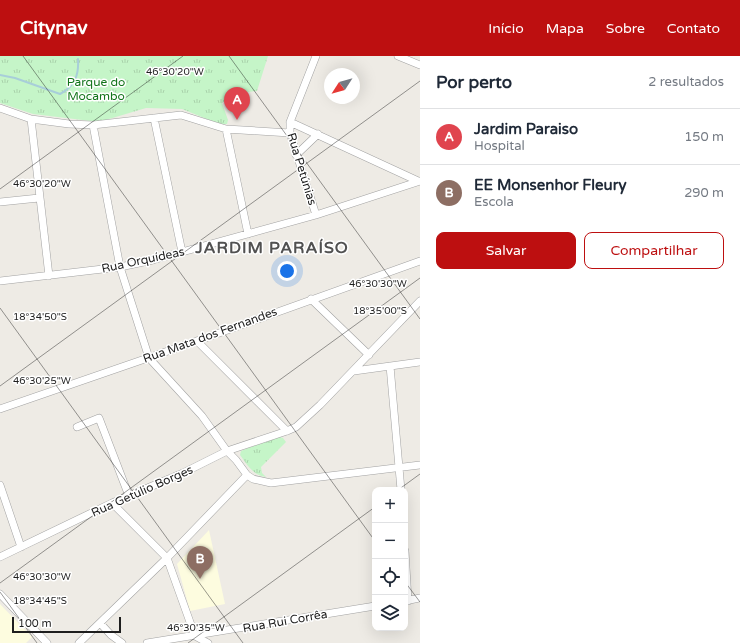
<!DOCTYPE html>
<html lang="pt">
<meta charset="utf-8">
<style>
:root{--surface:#fff;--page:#f2f2f3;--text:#1f2937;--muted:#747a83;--line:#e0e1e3;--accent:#bd0f10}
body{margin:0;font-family:"Varela Round",sans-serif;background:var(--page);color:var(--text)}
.controls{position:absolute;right:12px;bottom:12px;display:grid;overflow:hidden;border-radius:8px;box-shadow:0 4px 16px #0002}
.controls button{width:36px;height:36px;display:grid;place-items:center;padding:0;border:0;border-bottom:1px solid var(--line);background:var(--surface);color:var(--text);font:20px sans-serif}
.compass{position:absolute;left:324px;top:12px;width:36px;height:36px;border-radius:50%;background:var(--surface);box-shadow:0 4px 16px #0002;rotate:234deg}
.scale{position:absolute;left:12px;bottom:10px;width:109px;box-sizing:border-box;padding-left:4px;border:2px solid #1e1e1e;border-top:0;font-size:11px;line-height:14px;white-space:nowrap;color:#1e1e1e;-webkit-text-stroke:3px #fff;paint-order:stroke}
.you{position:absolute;left:287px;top:215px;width:14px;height:14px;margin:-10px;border:3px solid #fff;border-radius:50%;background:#1a73e8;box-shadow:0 0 0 6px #1a73e833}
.badge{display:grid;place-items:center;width:26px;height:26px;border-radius:50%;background:var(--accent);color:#fff;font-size:13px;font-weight:700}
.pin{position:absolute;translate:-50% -33px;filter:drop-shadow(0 1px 2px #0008)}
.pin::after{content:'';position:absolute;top:21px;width:14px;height:12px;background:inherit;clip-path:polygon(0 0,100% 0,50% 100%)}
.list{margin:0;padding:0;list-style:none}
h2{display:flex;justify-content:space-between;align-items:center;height:52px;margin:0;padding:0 16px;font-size:17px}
h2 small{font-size:13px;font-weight:400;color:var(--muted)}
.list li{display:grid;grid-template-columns:26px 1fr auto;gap:12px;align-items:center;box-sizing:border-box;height:56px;padding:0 16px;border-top:1px solid var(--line)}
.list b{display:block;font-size:15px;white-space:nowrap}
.list p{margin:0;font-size:13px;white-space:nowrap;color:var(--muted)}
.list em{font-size:13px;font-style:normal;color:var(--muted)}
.actions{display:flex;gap:8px;padding:12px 16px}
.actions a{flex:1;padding:9px 0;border:1px solid var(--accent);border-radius:8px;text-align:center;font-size:14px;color:var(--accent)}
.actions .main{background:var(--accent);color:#fff}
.icon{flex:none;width:22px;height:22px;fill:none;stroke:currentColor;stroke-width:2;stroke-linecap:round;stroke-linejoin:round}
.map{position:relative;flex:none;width:420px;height:587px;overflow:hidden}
header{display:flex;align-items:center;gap:24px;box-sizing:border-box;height:56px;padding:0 20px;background:var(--accent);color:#fff}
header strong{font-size:19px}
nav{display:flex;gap:22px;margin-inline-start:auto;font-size:14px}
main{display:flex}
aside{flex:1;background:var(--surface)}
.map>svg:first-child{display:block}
.education{fill:#fdfcdf}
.park{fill:url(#park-tufts)}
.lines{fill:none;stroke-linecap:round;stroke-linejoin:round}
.stream{stroke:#a8ced9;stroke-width:2}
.minor-casing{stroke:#a2a2a2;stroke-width:8}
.minor{stroke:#fff;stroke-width:7}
.ticks{fill:none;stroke:#1e1e1e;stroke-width:1;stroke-opacity:0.45}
.labels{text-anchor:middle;stroke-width:3;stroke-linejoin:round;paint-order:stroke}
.park-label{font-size:12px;fill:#13751b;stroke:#fff}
.street-label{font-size:12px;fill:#1e1e1e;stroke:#fff}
.district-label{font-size:16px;font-weight:bold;letter-spacing:1px;fill:#515151;stroke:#fff}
.ticks-label{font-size:10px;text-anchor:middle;fill:#1e1e1e;stroke:#fff;stroke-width:3;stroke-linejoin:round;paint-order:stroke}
</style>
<header>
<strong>Citynav</strong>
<nav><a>Início</a><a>Mapa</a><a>Sobre</a><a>Contato</a></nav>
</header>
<main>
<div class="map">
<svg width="420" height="587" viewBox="0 0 420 587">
<defs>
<pattern id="park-tufts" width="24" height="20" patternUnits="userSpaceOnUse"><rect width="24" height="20" fill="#c5f5c8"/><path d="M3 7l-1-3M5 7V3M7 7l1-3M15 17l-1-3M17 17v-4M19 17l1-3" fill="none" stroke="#a9d2ab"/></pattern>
</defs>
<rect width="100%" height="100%" fill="#eeebe5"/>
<!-- education -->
<path class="education" d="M209,474L225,548L190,555L177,508Z
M0,548L32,581L26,587H0Z"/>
<!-- park -->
<path class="park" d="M0,0H268L257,35L232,38L222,47L228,64L227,68H219L182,53L146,52L99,66L33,58L0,47Z
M277,380L283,382L286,386L261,411L262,417L266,421C253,419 248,410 240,399L241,395Z"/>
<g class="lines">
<!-- stream -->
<path class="stream" d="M0,19L15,22L60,38C75,30 79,19 78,3"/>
<!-- minor casing -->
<g class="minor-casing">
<path id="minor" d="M316,0L290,66V77L316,159
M398,0L420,9
M0,52L31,63L69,68L93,69L181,59L226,73L290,77
M154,62L182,196
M31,63L49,220
M290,66L418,125
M93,69L120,211L149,302L202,360L227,395L236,404L247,419L253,423L271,427L420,409
M226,73L248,178
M296,99L318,78
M0,146L39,142
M0,225L120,211L153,204L316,159L420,125
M311,243L369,299
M197,285L287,375
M390,310L401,434
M354,315L420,306
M0,353L197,285L420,205
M77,371L99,362L129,440
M0,429L21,491
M112,447L167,502L195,580L208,587
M405,495L408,545
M0,501L112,447L183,417L227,395L287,375L296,371L320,349L420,245
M0,538L47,587
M405,545L420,542
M100,567L111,579L122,587
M79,587L167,502L247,419
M147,587L375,550"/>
</g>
<!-- minor -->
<use href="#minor" class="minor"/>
</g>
<!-- ticks -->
<path class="ticks" d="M23,0L375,485M229,0L420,263M0,133L183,0M0,252L243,587M0,330L420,25M398,434L420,418M405,526L420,546M0,527L420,222M0,536L37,587M188,587L375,451"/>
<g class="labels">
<!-- park labels -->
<g class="park-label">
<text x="96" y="30">Parque do<tspan x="96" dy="14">Mocambo</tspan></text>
</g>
<!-- street labels -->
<g class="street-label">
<text transform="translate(302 113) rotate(73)" y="4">Rua Petúnias</text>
<text transform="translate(143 204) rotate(-12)" y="4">Rua Orquídeas</text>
<text transform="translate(210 279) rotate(-20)" y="4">Rua Mata dos Fernandes</text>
<text transform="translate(142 435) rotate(-24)" y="4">Rua Getúlio Borges</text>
<text transform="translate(285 565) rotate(-10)" y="4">Rua Rui Corrêa</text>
</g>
<!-- district labels -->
<g class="district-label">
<text x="272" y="197">JARDIM PARAÍSO</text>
</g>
</g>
<g class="ticks-label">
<text x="175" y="19">46°30'20"W</text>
<text x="42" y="131">46°30'20"W</text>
<text x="378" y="231">46°30'30"W</text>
<text x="380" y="258">18°35'00"S</text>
<text x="40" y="264">18°34'50"S</text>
<text x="42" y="328">46°30'25"W</text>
<text x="42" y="524">46°30'30"W</text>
<text x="40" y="548">18°34'45"S</text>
<text x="196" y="575">46°30'35"W</text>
</g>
</svg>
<div class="controls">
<button>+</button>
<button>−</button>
<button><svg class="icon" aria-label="locate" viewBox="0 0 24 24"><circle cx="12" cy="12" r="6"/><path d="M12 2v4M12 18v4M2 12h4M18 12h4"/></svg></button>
<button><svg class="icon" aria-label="layers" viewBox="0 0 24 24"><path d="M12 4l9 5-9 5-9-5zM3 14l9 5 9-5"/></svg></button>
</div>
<svg class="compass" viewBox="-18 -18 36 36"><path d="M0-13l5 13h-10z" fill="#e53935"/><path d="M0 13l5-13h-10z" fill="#747a83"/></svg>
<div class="scale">100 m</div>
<div class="you"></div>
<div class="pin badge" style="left:237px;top:64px;background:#e0444e">A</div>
<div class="pin badge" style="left:200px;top:523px;background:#8d6e63">B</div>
</div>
<aside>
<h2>Por perto<small>2 resultados</small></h2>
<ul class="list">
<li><span class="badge" style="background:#e0444e">A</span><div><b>Jardim Paraiso</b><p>Hospital</p></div><em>150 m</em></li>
<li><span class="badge" style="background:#8d6e63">B</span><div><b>EE Monsenhor Fleury</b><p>Escola</p></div><em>290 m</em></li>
</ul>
<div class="actions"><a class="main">Salvar</a><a>Compartilhar</a></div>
</aside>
</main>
